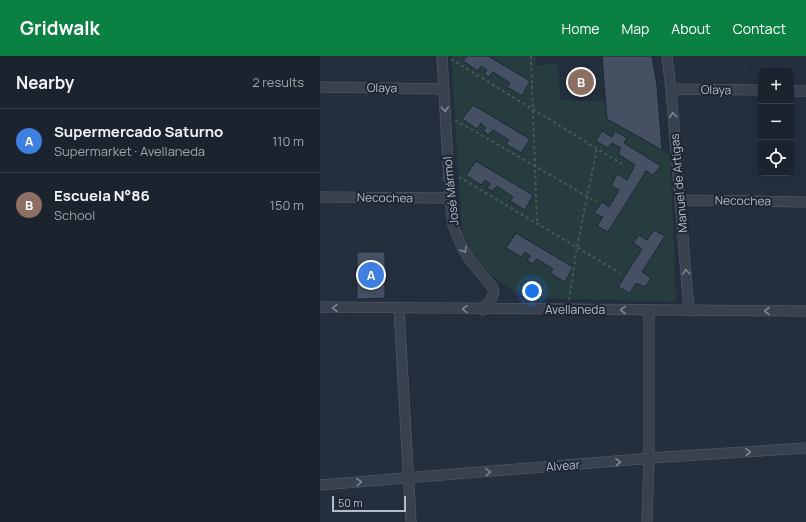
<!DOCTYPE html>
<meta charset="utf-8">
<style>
:root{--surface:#1b232e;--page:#282f3a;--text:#f1f3f6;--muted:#a0a4aa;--line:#39404a;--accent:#0b8043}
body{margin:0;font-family:Manrope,sans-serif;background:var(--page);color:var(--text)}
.controls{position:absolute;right:12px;top:12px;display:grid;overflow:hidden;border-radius:6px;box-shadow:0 4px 16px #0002}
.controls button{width:36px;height:36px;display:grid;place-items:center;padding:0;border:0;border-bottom:1px solid var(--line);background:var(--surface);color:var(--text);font:20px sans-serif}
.scale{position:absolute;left:12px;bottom:10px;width:74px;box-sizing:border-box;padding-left:4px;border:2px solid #b4bcc9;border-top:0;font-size:11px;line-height:14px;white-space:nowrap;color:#b4bcc9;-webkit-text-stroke:3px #1d2633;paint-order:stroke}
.you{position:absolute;left:212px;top:235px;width:14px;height:14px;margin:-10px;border:3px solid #fff;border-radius:50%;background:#1a73e8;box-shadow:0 0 0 6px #1a73e833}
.badge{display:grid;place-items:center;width:26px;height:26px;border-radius:50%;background:var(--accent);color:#fff;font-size:13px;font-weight:700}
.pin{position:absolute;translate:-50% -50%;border:2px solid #fff;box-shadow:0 1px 4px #0006}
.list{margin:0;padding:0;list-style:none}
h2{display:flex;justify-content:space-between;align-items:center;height:52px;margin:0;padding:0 16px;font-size:17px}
h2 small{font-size:13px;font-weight:400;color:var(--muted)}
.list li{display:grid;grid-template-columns:26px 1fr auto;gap:12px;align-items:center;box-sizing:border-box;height:64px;padding:0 16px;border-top:1px solid var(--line)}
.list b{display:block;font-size:15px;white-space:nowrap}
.list p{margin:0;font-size:13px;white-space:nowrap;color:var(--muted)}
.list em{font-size:13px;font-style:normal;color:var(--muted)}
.icon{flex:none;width:22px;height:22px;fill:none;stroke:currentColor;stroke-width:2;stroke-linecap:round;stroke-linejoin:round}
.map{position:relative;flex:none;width:486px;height:466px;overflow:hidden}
header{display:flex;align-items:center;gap:24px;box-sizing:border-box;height:56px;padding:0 20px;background:var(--accent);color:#fff}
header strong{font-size:19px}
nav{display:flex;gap:22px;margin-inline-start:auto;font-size:14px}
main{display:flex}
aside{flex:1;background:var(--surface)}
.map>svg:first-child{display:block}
.green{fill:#263c3f;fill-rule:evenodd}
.building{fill:#455162;stroke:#1f2835}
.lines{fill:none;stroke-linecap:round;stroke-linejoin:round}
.minor-casing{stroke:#565f6c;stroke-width:11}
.path{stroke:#44595c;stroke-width:2;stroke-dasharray:3 3;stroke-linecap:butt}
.minor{stroke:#38414e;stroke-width:10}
.oneway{stroke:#7c8592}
.labels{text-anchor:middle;stroke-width:4;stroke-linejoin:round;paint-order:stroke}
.street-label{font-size:12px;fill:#b4bcc9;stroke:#1d2633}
</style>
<header>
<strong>Gridwalk</strong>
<nav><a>Home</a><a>Map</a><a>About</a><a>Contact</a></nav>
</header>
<main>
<aside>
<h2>Nearby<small>2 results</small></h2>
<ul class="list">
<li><span class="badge" style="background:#3f7fe0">A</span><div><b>Supermercado Saturno</b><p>Supermarket · Avellaneda</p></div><em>110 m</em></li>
<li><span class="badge" style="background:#8d6e63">B</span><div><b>Escuela N°86</b><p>School</p></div><em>150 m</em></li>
</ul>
</aside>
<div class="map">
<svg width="486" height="466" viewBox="0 0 486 466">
<rect width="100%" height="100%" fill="#242f3e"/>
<!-- green -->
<path class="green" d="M131,0H147L143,6L158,15L161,10L167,14L164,18L169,21L173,16L190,27L187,31L202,39L210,25L168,0H215L216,9L238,8L240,44L285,45L287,63L350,98L356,242L353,246L214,242C178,232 152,207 142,172ZM153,49L209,83L202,97L186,88L189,84L173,74L168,79L163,76L166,72L161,67L157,72L143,63ZM282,75L292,81L295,75L307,82L304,87L340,110L333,119L326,115L288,176L277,170L283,161L274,157L282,146L289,151L299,134L298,118L307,124L315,109L301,92L292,87L288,92L276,85ZM156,105L213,139L205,153L193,141L177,130L172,135L167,132L170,128L165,124L161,129L146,119ZM334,174L345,181L322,216L331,222L325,231L316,227L310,237L299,231L322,193L313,187L319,179L327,184ZM196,177L253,211L245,226L230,217L233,213L217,203L212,208L207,204L210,200L205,196L201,201L186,192Z"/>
<!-- building -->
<path class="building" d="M147,0H168L210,25L202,40L187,31L190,27L173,16L169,21L164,18L167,14L161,10L158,15L143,5Z
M282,0H332L337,30L342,94L287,63Z
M153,49L210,83L201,97L186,88L189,84L173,74L168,79L163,75L166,72L161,67L157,73L142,63Z
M282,75L292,81L295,75L307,82L304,87L341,110L333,119L326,115L288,176L277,170L283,161L274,157L282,146L289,151L299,134L291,130L297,118L307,124L315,109L298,98L301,92L292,87L288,92L276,85Z
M156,105L213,139L205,154L190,145L193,141L177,130L172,135L167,132L170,128L165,124L161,129L146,119Z
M334,174L345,180L322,216L331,222L325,231L316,227L310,237L298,231L322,193L313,187L319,179L327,184Z
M196,177L253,211L245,226L230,217L233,213L217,203L212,208L207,204L210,200L205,196L201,201L186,192Z
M37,196H65V242L37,243Z"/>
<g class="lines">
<!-- minor casing -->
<g class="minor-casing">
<path id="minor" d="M122,0L130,142L133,169L142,191L150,204L173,232C176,240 168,247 163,254
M347,0L351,33L369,255
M0,31L124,33
M351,33L441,34
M471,35H486
M0,141L130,142
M360,144L486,146
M0,251L486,255
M79,253L91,466
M0,429L345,401L486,392
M327,466L329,403V255"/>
</g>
<!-- path -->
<path class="path" d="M211,0L217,167
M131,3L302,108
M135,64L277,146
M139,121L300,217
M249,244L257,191L277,92"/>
<!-- minor -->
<use href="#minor" class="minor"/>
</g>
<!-- one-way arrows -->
<defs><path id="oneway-chevron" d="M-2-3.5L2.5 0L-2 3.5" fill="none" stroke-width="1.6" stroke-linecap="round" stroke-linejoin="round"/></defs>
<g class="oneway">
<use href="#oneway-chevron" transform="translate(125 53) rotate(87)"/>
<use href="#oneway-chevron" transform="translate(353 59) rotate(-95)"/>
<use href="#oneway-chevron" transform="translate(144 194) rotate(60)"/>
<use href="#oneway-chevron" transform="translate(366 216) rotate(-95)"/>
<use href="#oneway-chevron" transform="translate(15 252) rotate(-179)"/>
<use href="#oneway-chevron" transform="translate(145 253) rotate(-179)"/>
<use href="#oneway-chevron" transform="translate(303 254) rotate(-180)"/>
<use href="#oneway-chevron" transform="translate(447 255) rotate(-180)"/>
<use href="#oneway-chevron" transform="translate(428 396) rotate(-4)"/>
<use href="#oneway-chevron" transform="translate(298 406) rotate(-4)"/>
<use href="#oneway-chevron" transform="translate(168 416) rotate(-4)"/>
<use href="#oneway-chevron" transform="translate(39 426) rotate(-5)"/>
</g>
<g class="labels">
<!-- street labels -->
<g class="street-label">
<text transform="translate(62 32) rotate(1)" y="4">Olaya</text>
<text transform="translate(396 34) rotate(1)" y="4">Olaya</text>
<text transform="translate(359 127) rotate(-95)" y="4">Manuel de Artigas</text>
<text transform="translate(131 135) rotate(-96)" y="4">José Mármol</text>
<text transform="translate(65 142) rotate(1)" y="4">Necochea</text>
<text transform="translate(423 145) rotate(1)" y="4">Necochea</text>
<text x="255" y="258">Avellaneda</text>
<text transform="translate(243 410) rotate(-4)" y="4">Alvear</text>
</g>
</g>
</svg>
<div class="controls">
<button>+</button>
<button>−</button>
<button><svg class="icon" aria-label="locate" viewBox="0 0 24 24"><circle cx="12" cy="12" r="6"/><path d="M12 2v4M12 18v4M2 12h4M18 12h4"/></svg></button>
</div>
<div class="scale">50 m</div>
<div class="you"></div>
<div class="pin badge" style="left:51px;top:219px;background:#3f7fe0">A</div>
<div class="pin badge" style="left:261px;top:26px;background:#8d6e63">B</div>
</div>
</main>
